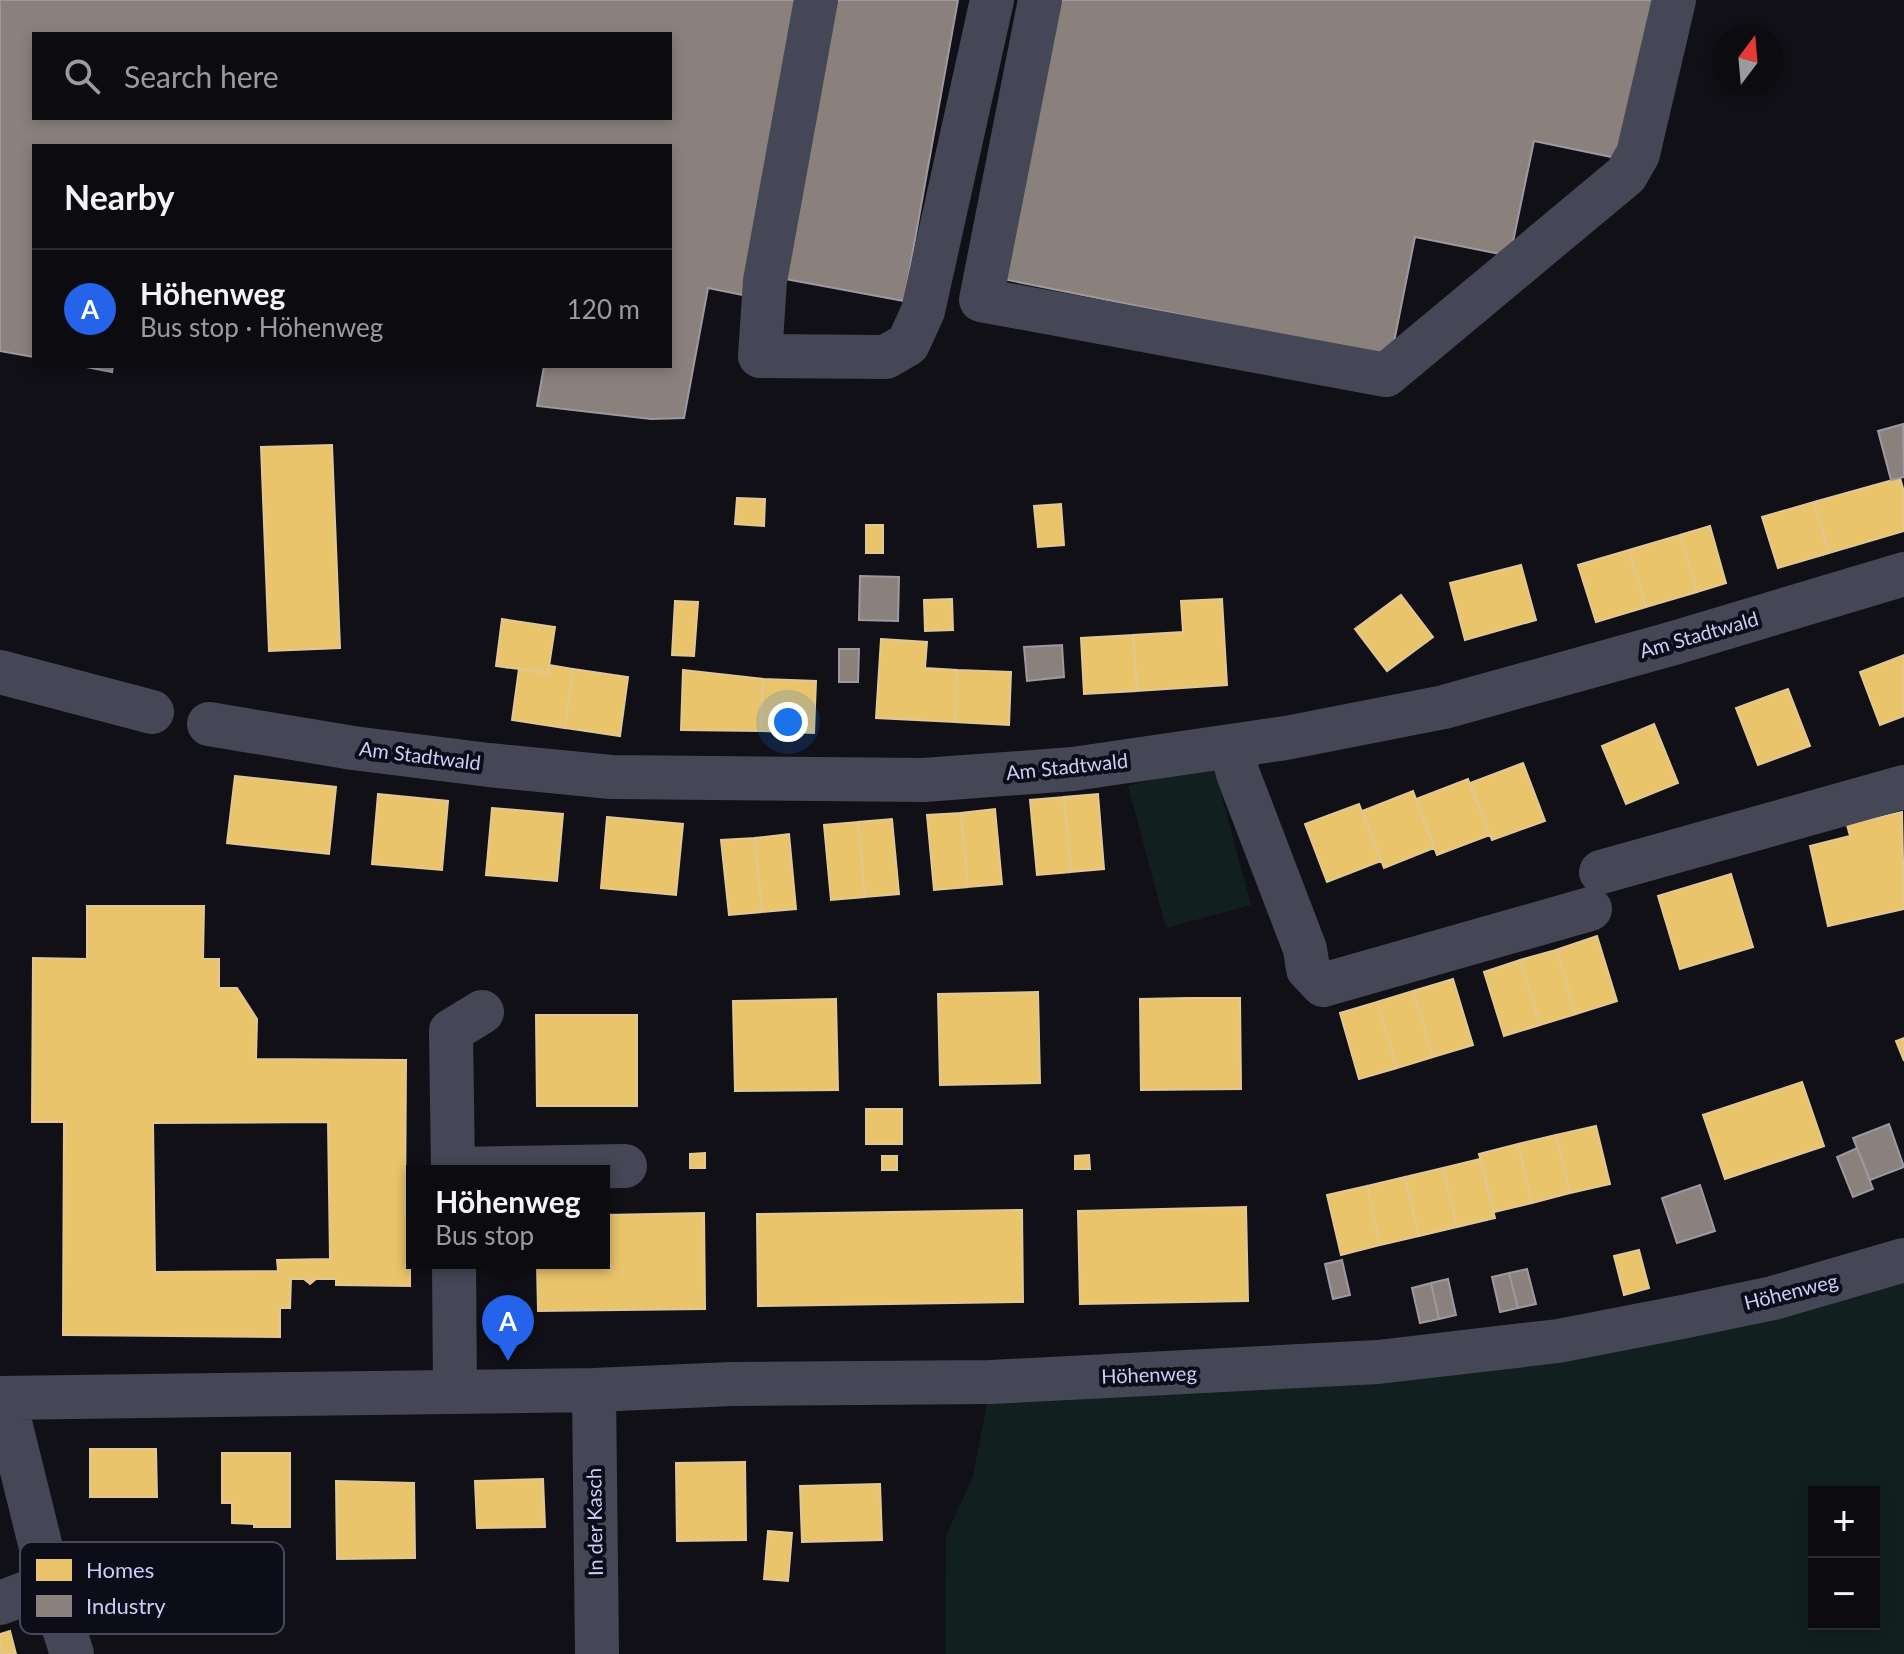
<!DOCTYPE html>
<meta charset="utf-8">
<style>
:root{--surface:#0c0c10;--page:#151519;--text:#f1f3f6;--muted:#9a9b9f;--line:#2c2c30;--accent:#2563eb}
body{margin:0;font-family:Lato,sans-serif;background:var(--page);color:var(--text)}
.controls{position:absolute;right:24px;bottom:24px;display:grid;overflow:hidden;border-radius:0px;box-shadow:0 4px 12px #0003}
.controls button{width:72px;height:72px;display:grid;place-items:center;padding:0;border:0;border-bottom:2px solid var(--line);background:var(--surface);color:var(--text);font:40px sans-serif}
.compass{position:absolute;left:1712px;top:24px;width:72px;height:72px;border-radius:50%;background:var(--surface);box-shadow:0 4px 12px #0003;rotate:16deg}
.you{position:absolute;left:788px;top:722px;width:28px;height:28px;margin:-20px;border:6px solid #fff;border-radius:50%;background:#1a73e8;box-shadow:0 0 0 12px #1a73e833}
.badge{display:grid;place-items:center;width:52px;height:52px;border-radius:50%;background:var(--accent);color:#fff;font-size:26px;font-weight:700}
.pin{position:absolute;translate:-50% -66px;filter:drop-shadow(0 2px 4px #0008)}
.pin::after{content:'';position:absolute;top:42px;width:28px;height:24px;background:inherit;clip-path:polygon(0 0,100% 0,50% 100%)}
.popup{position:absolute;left:406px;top:1165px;width:204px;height:104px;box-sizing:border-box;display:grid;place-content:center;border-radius:0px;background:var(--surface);filter:drop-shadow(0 2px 6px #0005);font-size:26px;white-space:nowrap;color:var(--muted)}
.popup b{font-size:30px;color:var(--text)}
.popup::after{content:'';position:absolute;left:50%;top:100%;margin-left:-16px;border:16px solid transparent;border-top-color:var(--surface)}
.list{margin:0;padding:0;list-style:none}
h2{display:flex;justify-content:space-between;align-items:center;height:104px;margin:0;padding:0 32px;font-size:34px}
h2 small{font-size:26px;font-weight:400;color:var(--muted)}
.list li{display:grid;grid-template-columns:52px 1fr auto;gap:24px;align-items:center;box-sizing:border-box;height:120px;padding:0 32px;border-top:2px solid var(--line)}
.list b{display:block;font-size:30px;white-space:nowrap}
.list p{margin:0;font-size:26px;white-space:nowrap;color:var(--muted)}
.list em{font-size:26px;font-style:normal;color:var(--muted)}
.icon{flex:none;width:44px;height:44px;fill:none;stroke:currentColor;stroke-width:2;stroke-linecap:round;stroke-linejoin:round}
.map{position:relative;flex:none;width:1904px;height:1654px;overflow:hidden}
.search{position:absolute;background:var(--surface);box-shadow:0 4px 12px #0003;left:32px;top:32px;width:640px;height:88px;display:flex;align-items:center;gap:20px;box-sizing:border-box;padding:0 28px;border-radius:0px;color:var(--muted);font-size:30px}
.panel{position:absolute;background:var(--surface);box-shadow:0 4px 12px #0003;left:32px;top:144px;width:640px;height:224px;border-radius:0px}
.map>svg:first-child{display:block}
.green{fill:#11201e;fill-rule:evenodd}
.homes{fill:#e9c46a;stroke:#e0c795;stroke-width:2;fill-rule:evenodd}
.industry{fill:#8a817c;stroke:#9e98a1;stroke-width:2;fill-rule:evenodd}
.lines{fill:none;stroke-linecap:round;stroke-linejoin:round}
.minor{stroke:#464756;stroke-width:44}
.labels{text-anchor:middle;stroke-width:8;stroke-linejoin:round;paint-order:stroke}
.street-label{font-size:20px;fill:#cccef8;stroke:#0d0d19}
.key{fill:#0d0d19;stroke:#46475c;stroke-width:2}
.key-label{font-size:22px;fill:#cccef8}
</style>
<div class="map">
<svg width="1904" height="1654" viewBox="0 0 1904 1654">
<rect width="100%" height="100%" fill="#101016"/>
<!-- green -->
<path class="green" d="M1213,763L1251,905L1166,928L1128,786Z
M1904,1260V1654H945L946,1536L973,1476L991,1382L1280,1369ZM1814,1492H1874V1624H1814Z"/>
<!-- homes -->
<path class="homes" d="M332,445L340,648L269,651L261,447Z
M1900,478L1904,492V531L1829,553L1814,502Z
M737,498L765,499L764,526L735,524Z
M1814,502L1829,553L1778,568L1762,517Z
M1061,504L1064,545L1038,547L1034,506Z
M866,525H883V553H866Z
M1710,526L1726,583L1697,592L1680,535Z
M1680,535L1697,592L1646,607L1629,550Z
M1629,550L1646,607L1596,622L1578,565Z
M1521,565L1536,620L1465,640L1450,583Z
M1401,595L1433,637L1387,671L1355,629Z
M952,599L953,630L925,631L924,600Z
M1222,599L1227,685L1137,691L1133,635L1183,632L1181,601Z
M675,601L698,602L694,656L672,655Z
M502,619L555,627L548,673L496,666Z
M1133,635L1137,691L1084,694L1081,638Z
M881,639L927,642L925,668L957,670L955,722L876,718Z
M1904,655V716L1880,725L1860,672Z
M549,665L573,669L565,728L512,720L519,669L548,673Z
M573,669L628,677L620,736L565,728Z
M683,670L763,679L761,731L681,730Z
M957,670L1011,672L1009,725L955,722Z
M763,679L816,681L814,733L761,731Z
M1788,689L1810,746L1758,765L1736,708Z
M1654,724L1678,783L1626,804L1602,746Z
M1523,763L1545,821L1492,840L1470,783Z
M235,776L336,787L329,854L227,843Z
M1468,779L1490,835L1437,855L1416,799Z
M1413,791L1434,848L1384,868L1362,811Z
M378,794L448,801L442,870L372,864Z
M1098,794L1104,869L1071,872L1064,797Z
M1064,797L1071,872L1037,875L1030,800Z
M1359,804L1381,861L1327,882L1305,824Z
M492,808L563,814L557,881L486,875Z
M995,809L1002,884L968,887L961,813Z
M1902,812L1904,909L1828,926L1810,846L1850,836L1847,825Z
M961,813L968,887L934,890L927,815Z
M607,817L683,824L676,895L601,888Z
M892,819L899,894L865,897L858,822Z
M858,822L865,897L831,900L824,825Z
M789,834L796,909L762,912L755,838Z
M755,838L762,912L729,915L721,840Z
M1731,874L1753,947L1680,969L1658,896Z
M87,906H204L203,959H219V988H237L257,1019L256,1059L406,1060L405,1215H410V1286L336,1285V1279H316L310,1284L304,1279H291L290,1308H280V1337L63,1335L64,1122H32L33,958L87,959ZM328,1122L330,1259L277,1260L278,1271L155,1272L153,1123Z
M1597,936L1617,1001L1576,1014L1556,950Z
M1556,950L1576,1014L1540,1025L1520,960Z
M1520,960L1540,1025L1504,1036L1484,972Z
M1453,979L1473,1045L1433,1057L1413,991Z
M1413,991L1433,1057L1397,1068L1377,1002Z
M1038,992L1040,1083L940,1085L938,994Z
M1188,998H1240L1241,1089L1141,1090L1140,999Z
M836,999L838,1090L735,1091L733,1001Z
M1377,1002L1397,1068L1359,1079L1340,1013Z
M536,1015H637V1106H537Z
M1904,1038V1061L1896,1041Z
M1802,1082L1824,1146L1725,1179L1703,1115Z
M866,1109H902V1144H866Z
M1596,1126L1610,1184L1570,1193L1556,1135Z
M1556,1135L1570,1193L1532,1203L1518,1144Z
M1518,1144L1532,1203L1494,1212L1479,1154Z
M705,1153V1168H690V1154Z
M1089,1155L1090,1169H1075V1156Z
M882,1156H897V1170H882Z
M1480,1159L1495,1218L1457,1227L1443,1168Z
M1443,1168L1457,1227L1419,1236L1405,1177Z
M1405,1177L1419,1236L1380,1245L1367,1186Z
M1367,1186L1380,1245L1341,1255L1327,1195Z
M1246,1207L1248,1301L1080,1304L1078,1211Z
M1022,1210L1023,1302L758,1306L757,1214Z
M704,1213L705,1309L538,1311L537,1263H604V1215Z
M1639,1250L1649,1288L1624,1295L1614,1256Z
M90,1449H156L157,1497H90Z
M222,1453H290V1527H254V1524L232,1523V1503H222Z
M745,1462L746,1540L677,1541L676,1463Z
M543,1479L545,1527L477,1528L475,1481Z
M336,1481L414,1483L415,1558L337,1559Z
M880,1484L882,1540L802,1542L800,1486Z
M768,1531L792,1533L788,1581L764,1579Z
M118,1574H183V1621L117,1620Z
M10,1631L16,1654H0V1634Z"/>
<!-- industry -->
<path class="industry" d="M0,0H798L743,295L708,288L684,418L651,419L537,406L544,366H670V146H34V357L0,351ZM34,34H670V118H34Z
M835,0H958L904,301L785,279Z
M1054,0H1653L1621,159L1534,141L1510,256L1415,237L1391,357L998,278Z
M81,366H113L112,372Z
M1903,424L1904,477L1891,480L1878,431Z
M860,576L899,577L898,621L859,620Z
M1062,645L1064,677L1027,681L1024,647Z
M839,649H859L858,682H839Z
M1889,1124L1904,1167L1870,1180L1853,1138Z
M1857,1148L1873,1189L1853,1197L1837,1157Z
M1700,1185L1715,1231L1677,1243L1662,1198Z
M1342,1260L1350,1295L1333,1299L1325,1264Z
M1527,1269L1536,1304L1518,1308L1509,1273Z
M1509,1273L1518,1308L1500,1312L1492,1277Z
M1448,1279L1456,1315L1439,1319L1431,1283Z
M1431,1283L1439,1319L1420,1323L1412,1288Z"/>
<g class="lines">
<!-- minor -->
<path class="minor" d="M816,0L765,281L760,356L886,357L908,344L923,311L992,0
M1040,0L981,300L1386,375L1626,175L1638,154L1674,0
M0,672L152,712
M209,724L353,748L489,765L611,777L924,780L1073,769L1286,738L1444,707L1674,643L1904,574
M1232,747L1238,774L1305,949L1308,969L1323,985L1590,909
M1601,872L1904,787
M453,1169L625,1166
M453,1171L451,1031L482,1012
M454,1263L455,1392
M594,1390L597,1654
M0,1398L594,1390L732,1384L991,1382L1378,1362L1558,1341L1682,1317L1773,1298L1904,1260
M4,1398L50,1584L72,1654
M0,1603L50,1584"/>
</g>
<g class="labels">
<!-- street labels -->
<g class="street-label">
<text transform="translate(1699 635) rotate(-16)" y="7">Am Stadtwald</text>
<text transform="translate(420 756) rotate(7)" y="7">Am Stadtwald</text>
<text transform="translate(1067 767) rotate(-6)" y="7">Am Stadtwald</text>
<text transform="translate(1791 1292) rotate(-14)" y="7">Höhenweg</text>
<text transform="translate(1149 1375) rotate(-2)" y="7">Höhenweg</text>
<text transform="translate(595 1522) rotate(-91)" y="7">In der Kasch</text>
</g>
</g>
<!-- legend -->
<rect x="20" y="1542" width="264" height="92" rx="12" class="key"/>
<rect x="36" y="1559" width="36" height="22" fill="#e9c46a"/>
<rect x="36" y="1595" width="36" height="22" fill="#8a817c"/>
<g class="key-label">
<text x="86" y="1578">Homes</text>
<text x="86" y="1614">Industry</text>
</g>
</svg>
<div class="controls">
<button>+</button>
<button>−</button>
</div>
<svg class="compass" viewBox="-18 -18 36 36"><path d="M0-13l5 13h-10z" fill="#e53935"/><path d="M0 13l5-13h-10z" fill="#9a9b9f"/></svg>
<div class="you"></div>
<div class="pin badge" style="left:508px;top:1361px">A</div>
<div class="popup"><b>Höhenweg</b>Bus stop</div>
<div class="search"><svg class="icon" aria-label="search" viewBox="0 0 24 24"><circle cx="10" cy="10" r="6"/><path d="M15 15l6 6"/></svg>Search here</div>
<section class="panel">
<h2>Nearby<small></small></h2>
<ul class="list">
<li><span class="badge">A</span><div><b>Höhenweg</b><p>Bus stop · Höhenweg</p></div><em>120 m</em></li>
</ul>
</section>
</div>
